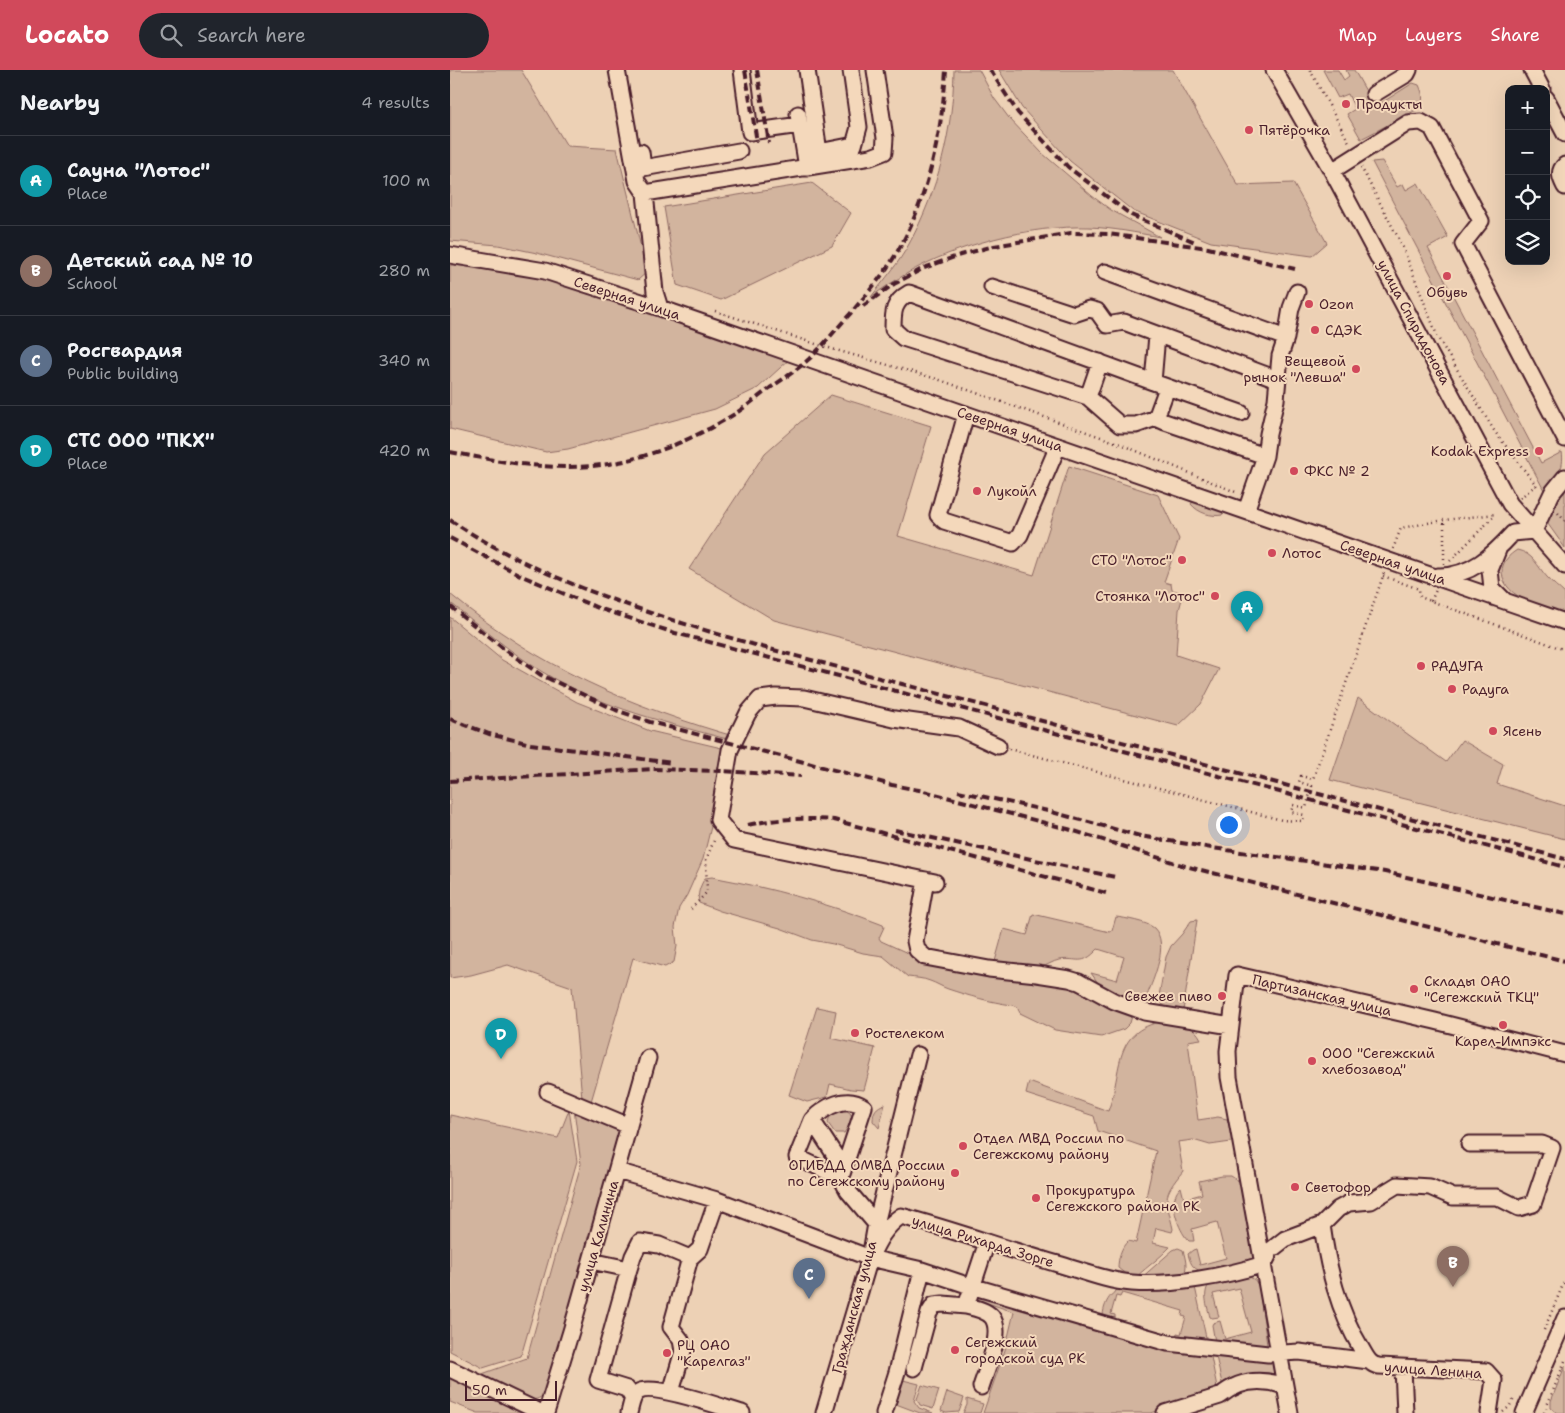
<!DOCTYPE html>
<meta charset="utf-8">
<style>
:root{--surface:#171b24;--page:#20242c;--text:#f1f3f6;--muted:#9ea1a6;--line:#363941;--accent:#d1495b}
body{margin:0;font-family:"Shantell Sans",sans-serif;background:var(--page);color:var(--text)}
.controls{position:absolute;right:15px;top:15px;display:grid;overflow:hidden;border-radius:10px;box-shadow:0 5px 20px #0002}
.controls button{width:45px;height:45px;display:grid;place-items:center;padding:0;border:0;border-bottom:1px solid var(--line);background:var(--surface);color:var(--text);font:25px sans-serif}
.scale{position:absolute;left:15px;bottom:12px;width:92px;box-sizing:border-box;padding-left:5px;border:2px solid #4a1f2b;border-top:0;font-size:14px;line-height:18px;white-space:nowrap;color:#4a1f2b;-webkit-text-stroke:4px #f4d8bb;paint-order:stroke}
.you{position:absolute;left:778px;top:754px;width:18px;height:18px;margin:-12px;border:4px solid #fff;border-radius:50%;background:#1a73e8;box-shadow:0 0 0 8px #1a73e833}
.badge{display:grid;place-items:center;width:32px;height:32px;border-radius:50%;background:var(--accent);color:#fff;font-size:16px;font-weight:700}
.pin{position:absolute;translate:-50% -41px;filter:drop-shadow(0 1px 2px #0008)}
.pin::after{content:'';position:absolute;top:26px;width:18px;height:15px;background:inherit;clip-path:polygon(0 0,100% 0,50% 100%)}
.list{margin:0;padding:0;list-style:none}
h2{display:flex;justify-content:space-between;align-items:center;height:65px;margin:0;padding:0 20px;font-size:21px}
h2 small{font-size:16px;font-weight:400;color:var(--muted)}
.list li{display:grid;grid-template-columns:32px 1fr auto;gap:15px;align-items:center;box-sizing:border-box;height:90px;padding:0 20px;border-top:1px solid var(--line)}
.list b{display:block;font-size:19px;white-space:nowrap}
.list p{margin:0;font-size:16px;white-space:nowrap;color:var(--muted)}
.list em{font-size:16px;font-style:normal;color:var(--muted)}
.icon{flex:none;width:28px;height:28px;fill:none;stroke:currentColor;stroke-width:2;stroke-linecap:round;stroke-linejoin:round}
.map{position:relative;flex:none;width:1115px;height:1343px;overflow:hidden}
header{display:flex;align-items:center;gap:30px;box-sizing:border-box;height:70px;padding:0 25px;background:var(--accent);color:#fff}
header strong{font-size:24px}
nav{display:flex;gap:28px;margin-inline-start:auto;font-size:18px}
.search{width:350px;height:45px;background:var(--page);display:flex;align-items:center;gap:12px;box-sizing:border-box;padding:0 18px;border-radius:28px;color:var(--muted);font-size:19px}
main{display:flex}
aside{flex:1;background:var(--surface)}
.map>svg:first-child{display:block}
.green{fill:#d2b49e;stroke:#8e6a64}
.lines{fill:none;stroke-linecap:round;stroke-linejoin:round}
.minor-casing{stroke:#4a1f2b;stroke-width:19}
.path{stroke:#4a1f2b;stroke-width:2.5;stroke-dasharray:1 4;stroke-linecap:butt}
.minor{stroke:#f4d8bb;stroke-width:15}
.rail{stroke:#4a1f2b;stroke-width:4;stroke-dasharray:8 4;stroke-linecap:butt}
.poi-dot{fill:#d1495b;stroke:#f4d8bb;stroke-width:2}
.labels{text-anchor:middle;stroke-width:4;stroke-linejoin:round;paint-order:stroke}
.poi-label{font-size:14px;fill:#4a1f2b;stroke:#f4d8bb;text-anchor:start}
.street-label{font-size:14px;fill:#4a1f2b;stroke:#f4d8bb}
</style>
<header>
<strong>Locato</strong>
<div class="search"><svg class="icon" aria-label="search" viewBox="0 0 24 24"><circle cx="10" cy="10" r="6"/><path d="M15 15l6 6"/></svg>Search here</div>
<nav><a>Map</a><a>Layers</a><a>Share</a></nav>
</header>
<main>
<aside>
<h2>Nearby<small>4 results</small></h2>
<ul class="list">
<li><span class="badge" style="background:#0f9aa8">A</span><div><b>Сауна &quot;Лотос&quot;</b><p>Place</p></div><em>100 m</em></li>
<li><span class="badge" style="background:#8d6e63">B</span><div><b>Детский сад № 10</b><p>School</p></div><em>280 m</em></li>
<li><span class="badge" style="background:#5c6f8a">C</span><div><b>Росгвардия</b><p>Public building</p></div><em>340 m</em></li>
<li><span class="badge" style="background:#0f9aa8">D</span><div><b>СТС ООО &quot;ПКХ&quot;</b><p>Place</p></div><em>420 m</em></li>
</ul>
</aside>
<div class="map">
<svg width="1115" height="1343" viewBox="0 0 1115 1343">
<rect width="100%" height="100%" fill="#edd1b5"/>
<filter id="ink" filterUnits="userSpaceOnUse"><feTurbulence type="fractalNoise" baseFrequency=".02" numOctaves="2"/><feDisplacementMap in="SourceGraphic" scale="10" xChannelSelector="R" yChannelSelector="G"/><feConvolveMatrix kernelMatrix="1 2 1 2 8 2 1 2 1" color-interpolation-filters="sRGB"/></filter>
<g filter="url(#ink)">
<!-- green -->
<path class="green" d="M0,0H71L117,76L167,79L197,202L188,210L87,183L48,175L0,171Z
M504,0H529L544,28L559,48L592,83L642,126L661,140L710,167C687,163 663,158 639,157C581,155 505,175 456,204C444,211 432,219 421,227C434,210 449,193 459,174C488,121 503,60 504,0Z
M549,0H723L788,115L843,113L877,173L862,186L761,172L683,141L620,91L572,38Z
M873,0H888L894,10L899,6L896,0H904L925,37L963,13L969,15C973,24 974,29 970,38L911,69L897,44L905,39L898,24L888,28Z
M932,91L947,117L953,114L956,120L968,113L998,167L978,178L1091,393L1112,382C1115,398 1106,412 1096,424L922,92Z
M362,113L401,143L382,176L271,230L227,215L214,137Z
M0,195L43,199L101,210L341,288L308,318L265,339L118,379L96,382L0,359Z
M381,325L481,356L448,466L584,505L619,396L708,425L729,469L714,512L721,514L722,520L730,522L732,529L729,540L726,585L769,599L751,634L728,656L324,550L239,499L315,383Z
M1115,419V478L1093,447Z
M744,429L774,439L772,445C762,447 748,443 741,434Z
M1067,480C1083,483 1087,496 1097,507C1102,513 1109,518 1115,524V543C1094,536 1054,530 1052,502C1052,492 1059,485 1067,480Z
M0,524C88,597 181,637 290,668L288,672C222,654 150,638 91,601C59,581 31,557 2,534L0,533Z
M0,547L52,590L127,632L200,661L280,680L253,789L237,825L229,838L225,857L227,876L224,892L215,897L183,888L140,1035L132,1028L122,917L58,895L21,905L0,908Z
M908,628L996,692L1012,670L1053,694L1047,714L1115,736V769L880,710Z
M262,807C321,818 377,833 433,855L434,857L429,868L431,871L471,889L615,916L678,942L682,946L680,953L674,959L651,967L605,960L570,943L567,937L562,935C540,932 519,926 498,919C492,917 486,913 480,911C473,908 465,908 458,907L433,886L413,883L383,874L362,870L330,858L270,841L249,833C247,824 250,816 255,808Z
M583,844L660,862L662,861L666,847C675,848 697,852 704,858C720,874 703,909 697,926L693,932L688,933L653,920L641,903L667,910L674,887L648,879C631,897 629,887 609,890C603,891 597,896 591,897C576,898 559,897 544,895L554,859L577,865Z
M747,850L733,941L717,938L711,933L709,926L716,887L721,876L732,864L741,851Z
M367,937L386,941L381,968L425,978L414,1020L401,1019L380,1014L377,1027L357,1032L339,1025Z
M719,950C733,954 744,955 751,969L738,971L748,1050L768,1047L777,1049L783,1067L781,1072L760,1075L743,1070L728,1072L733,1101C711,1128 716,1127 723,1159L722,1162L706,1158L703,1173L720,1177C710,1188 698,1196 687,1206H678L668,1198C668,1189 671,1177 678,1171L686,1173L706,1081L648,1061L644,1046L576,1024L579,1012L658,1041C674,999 660,959 719,950Z
M435,1034L429,1058L423,1051C423,1041 426,1037 435,1034Z
M124,1039L170,1060V1070L95,1323C89,1330 85,1330 77,1329L31,1308L32,1304L77,1288L131,1094Z
M386,1039H395L401,1044L402,1051L394,1063H385L378,1053L380,1044Z
M119,1040L127,1091L71,1286L33,1298L0,1281V1045L108,1068Z
M772,1106H781L790,1112L805,1182L801,1192L756,1202C744,1200 741,1196 738,1184L743,1180L746,1179L750,1195L776,1188L767,1152L742,1159L744,1171H739C730,1163 721,1138 725,1127C726,1123 728,1120 731,1117L734,1129L752,1124L749,1111Z
M728,1178L733,1180C735,1188 738,1196 734,1204L690,1209L723,1180Z
M798,1206L805,1210L809,1217L818,1282L765,1272L762,1255L763,1253L770,1251L775,1269L801,1262L789,1218L763,1224L769,1247L762,1248L760,1247C757,1235 752,1223 760,1213Z
M674,1217H745L757,1272L744,1274L713,1264L726,1267L727,1263L731,1264L736,1247L732,1246L733,1241L672,1223L670,1227L666,1226L661,1244L665,1245V1250L675,1253L672,1255L653,1250C652,1236 660,1221 674,1217Z
M526,1221L760,1282L768,1322L701,1343H533L555,1280L564,1242L523,1228Z
M765,1282L818,1289L822,1293L824,1302L822,1305L773,1318Z
M1115,1296V1343H1107L1101,1338V1331Z
M0,1308L73,1343H28L0,1332Z
M453,1310L469,1314L464,1331L469,1338L483,1343H470L446,1334Z
M472,1315L489,1320L483,1339L470,1335L467,1329Z
M497,1322L514,1328L509,1342L496,1343L491,1341Z
M517,1329L533,1334L530,1343H513L517,1335Z"/>
<g class="lines">
<!-- minor casing -->
<g class="minor-casing">
<path id="minor" d="M167,0L187,111L195,123L205,222L210,238
M292,0L300,62L350,55
M824,0L882,101L1060,434L1115,496
M1082,0L1092,19
M924,24L957,4L959,0
M1096,28L1115,64
M348,44L355,85
M191,82L193,98L289,81
M369,82L404,75L409,57L401,0
M1115,95C1107,102 1111,109 1115,117
M357,98L355,85L369,82L357,0
M882,101L958,53L971,52L982,58L1031,151L1013,174L1115,369
M195,123L421,87L434,82L435,68L425,0
M0,185L95,201L210,238L1115,552
M655,202L836,268
M542,217L624,244L639,239L647,241L657,255L674,252L827,309
M707,265L703,312L791,343
M703,312L459,223C443,232 443,242 443,259L453,268L638,327L670,355H686L706,348L715,352L815,386
M638,327L650,292
M516,344L488,445L494,451L563,473L570,465L608,376
M706,348L717,318
M796,441L815,386L818,364L826,330L830,286L836,268L841,238L847,222
M1084,461L1102,423L1115,407
M1048,480L1040,500L1042,518L1054,530
M988,506C1020,507 1043,485 1063,463L1084,461
M476,810L465,871L467,880L475,887L539,899L587,904L619,909L629,912L664,931L695,942L781,956
M485,812L284,770L268,750L280,680L298,643L310,629L326,627L354,628L444,649L509,658L548,676
M98,1022L179,1056
M362,1050C375,1036 397,1025 414,1037L391,1107
M167,1101L267,1130L420,1188C428,1171 435,1157 451,1146C504,1160 556,1179 608,1194C632,1201 657,1211 682,1213C722,1216 776,1206 814,1194L821,1180L835,1169L872,1155L888,1139L899,1133L921,1131L947,1115L980,1117L1003,1127H1047L1069,1138L1083,1134L1102,1078L1092,1074H1019
M391,1108L390,1093L362,1050L347,1087L391,1108L398,1121L426,1154
M872,1155C878,1198 888,1240 911,1278C916,1286 919,1295 929,1296L1036,1301L1044,1310L1039,1343
M240,1188L250,1179L267,1130
M420,1188L472,1200L514,1214L718,1273L818,1284L849,1282L919,1291
M141,1191L179,1199L148,1310L177,1319L183,1329
M179,1199L183,1186L190,1172L209,1175L240,1188L221,1257L231,1270L233,1281L221,1322
M516,1236C525,1238 536,1240 542,1247C554,1263 536,1300 531,1317
M464,1298L479,1243L484,1235L493,1234L516,1236L537,1172
M953,1298L955,1343
M0,1299L92,1343
M96,1343L122,1258L198,988
M179,1343C181,1336 182,1326 188,1322C202,1312 274,1338 292,1343
M374,1343L420,1188L426,1154L468,985
M434,1343L447,1302L472,1200
M715,1343L770,1326C789,1310 811,1308 834,1316
M840,1343L779,1007L778,981L787,905L985,951L1115,984
M1074,1343L1115,1248"/>
</g>
<!-- path -->
<path class="path" d="M860,0L900,74
M911,97L952,175L988,268L1045,362L1089,419
M265,241L372,276L487,309L665,372L788,423
M1070,428L1086,415
M1108,443L1115,451
M943,479L951,458L994,450L1046,444
M1000,491L1045,445
M994,494V450
M933,506L969,519L970,527L1115,580
M981,531L986,520
M559,679L832,750L853,751L854,745L841,742L843,735L856,738L862,716L849,712L851,706L863,709L934,503
M241,839L257,822L256,790L265,768
M1094,1260L1115,1210
M1053,1342L1059,1337L1064,1329
M1094,1343L1115,1291"/>
<!-- minor -->
<use href="#minor" class="minor"/>
<!-- rail -->
<path class="rail" d="M295,0L307,72
M307,0L319,73
M540,0L568,43L618,97L681,145L745,172
M413,236L444,214L474,198L507,186L544,176L621,163L658,164L758,178L845,199
M0,382C47,391 94,400 142,396C191,392 242,370 283,345C296,337 308,327 320,318C333,309 347,300 359,289C374,275 386,259 400,244C416,225 433,206 446,184C478,130 492,63 496,0
M0,450C93,512 205,546 312,577L1115,789
M0,468L72,506L148,538L225,563L1115,797
M0,536L54,579L91,605L166,640L200,652L442,715L474,721L618,759L735,796L1115,891
M0,649L39,664L81,674L222,693
M0,711L203,699L271,701L351,706
M508,721L598,741L690,766L762,778L935,802L1115,844
M298,755C329,748 352,748 384,750L656,823
M445,760L665,807"/>
</g>
</g>
<!-- markers -->
<g class="poi-dot">
<circle cx="896" cy="34" r="5"/>
<circle cx="799" cy="60" r="5"/>
<circle cx="997" cy="206" r="5"/>
<circle cx="859" cy="234" r="5"/>
<circle cx="865" cy="260" r="5"/>
<circle cx="906" cy="299" r="5"/>
<circle cx="1089" cy="381" r="5"/>
<circle cx="844" cy="401" r="5"/>
<circle cx="527" cy="421" r="5"/>
<circle cx="822" cy="483" r="5"/>
<circle cx="732" cy="490" r="5"/>
<circle cx="765" cy="526" r="5"/>
<circle cx="971" cy="596" r="5"/>
<circle cx="1002" cy="619" r="5"/>
<circle cx="1043" cy="661" r="5"/>
<circle cx="964" cy="919" r="5"/>
<circle cx="772" cy="926" r="5"/>
<circle cx="1053" cy="955" r="5"/>
<circle cx="405" cy="963" r="5"/>
<circle cx="862" cy="991" r="5"/>
<circle cx="513" cy="1076" r="5"/>
<circle cx="505" cy="1103" r="5"/>
<circle cx="845" cy="1117" r="5"/>
<circle cx="586" cy="1128" r="5"/>
<circle cx="505" cy="1280" r="5"/>
<circle cx="217" cy="1283" r="5"/>
</g>
<g class="labels">
<!-- poi labels -->
<g class="poi-label">
<text x="906" y="39">Продукты</text>
<text x="809" y="65">Пятёрочка</text>
<text x="997" y="227" text-anchor="middle">Обувь</text>
<text x="869" y="239">Ozon</text>
<text x="875" y="265">СДЭК</text>
<text x="896" y="296" text-anchor="end">Вещевой<tspan x="896" dy="16">рынок "Левша"</tspan></text>
<text x="1079" y="386" text-anchor="end">Kodak Express</text>
<text x="854" y="406">ФКС № 2</text>
<text x="537" y="426">Лукойл</text>
<text x="832" y="488">Лотос</text>
<text x="722" y="495" text-anchor="end">СТО "Лотос"</text>
<text x="755" y="531" text-anchor="end">Стоянка "Лотос"</text>
<text x="981" y="601">РАДУГА</text>
<text x="1012" y="624">Радуга</text>
<text x="1053" y="666">Ясень</text>
<text x="974" y="916">Склады ОАО<tspan x="974" dy="16">"Сегежский ТКЦ"</tspan></text>
<text x="762" y="931" text-anchor="end">Свежее пиво</text>
<text x="415" y="968">Ростелеком</text>
<text x="1053" y="976" text-anchor="middle">Карел-Импэкс</text>
<text x="872" y="988">ООО "Сегежский<tspan x="872" dy="16">хлебозавод"</tspan></text>
<text x="523" y="1073">Отдел МВД России по<tspan x="523" dy="16">Сегежскому району</tspan></text>
<text x="495" y="1100" text-anchor="end">ОГИБДД ОМВД России<tspan x="495" dy="16">по Сегежскому району</tspan></text>
<text x="855" y="1122">Светофор</text>
<text x="596" y="1125">Прокуратура<tspan x="596" dy="16">Сегежского района РК</tspan></text>
<text x="515" y="1277">Сегежский<tspan x="515" dy="16">городской суд РК</tspan></text>
<text x="227" y="1280">РЦ ОАО<tspan x="227" dy="16">"Карелгаз"</tspan></text>
</g>
<!-- street labels -->
<g class="street-label">
<text transform="translate(177 228) rotate(18)" y="5">Северная улица</text>
<text transform="translate(964 252) rotate(62)" y="5">улица Спиридонова</text>
<text transform="translate(560 359) rotate(19)" y="5">Северная улица</text>
<text transform="translate(943 492) rotate(19)" y="5">Северная улица</text>
<text transform="translate(872 925) rotate(13)" y="5">Партизанская улица</text>
<text transform="translate(148 1166) rotate(-74)" y="5">улица Калинина</text>
<text transform="translate(533 1171) rotate(17)" y="5">улица Рихарда Зорге</text>
<text transform="translate(404 1237) rotate(-75)" y="5">Гражданская улица</text>
<text transform="translate(983 1300) rotate(4)" y="5">улица Ленина</text>
</g>
</g>
</svg>
<div class="controls">
<button>+</button>
<button>−</button>
<button><svg class="icon" aria-label="locate" viewBox="0 0 24 24"><circle cx="12" cy="12" r="6"/><path d="M12 2v4M12 18v4M2 12h4M18 12h4"/></svg></button>
<button><svg class="icon" aria-label="layers" viewBox="0 0 24 24"><path d="M12 4l9 5-9 5-9-5zM3 14l9 5 9-5"/></svg></button>
</div>
<div class="scale">50 m</div>
<div class="you"></div>
<div class="pin badge" style="left:797px;top:562px;background:#0f9aa8">A</div>
<div class="pin badge" style="left:1003px;top:1217px;background:#8d6e63">B</div>
<div class="pin badge" style="left:359px;top:1229px;background:#5c6f8a">C</div>
<div class="pin badge" style="left:51px;top:989px;background:#0f9aa8">D</div>
</div>
</main>
